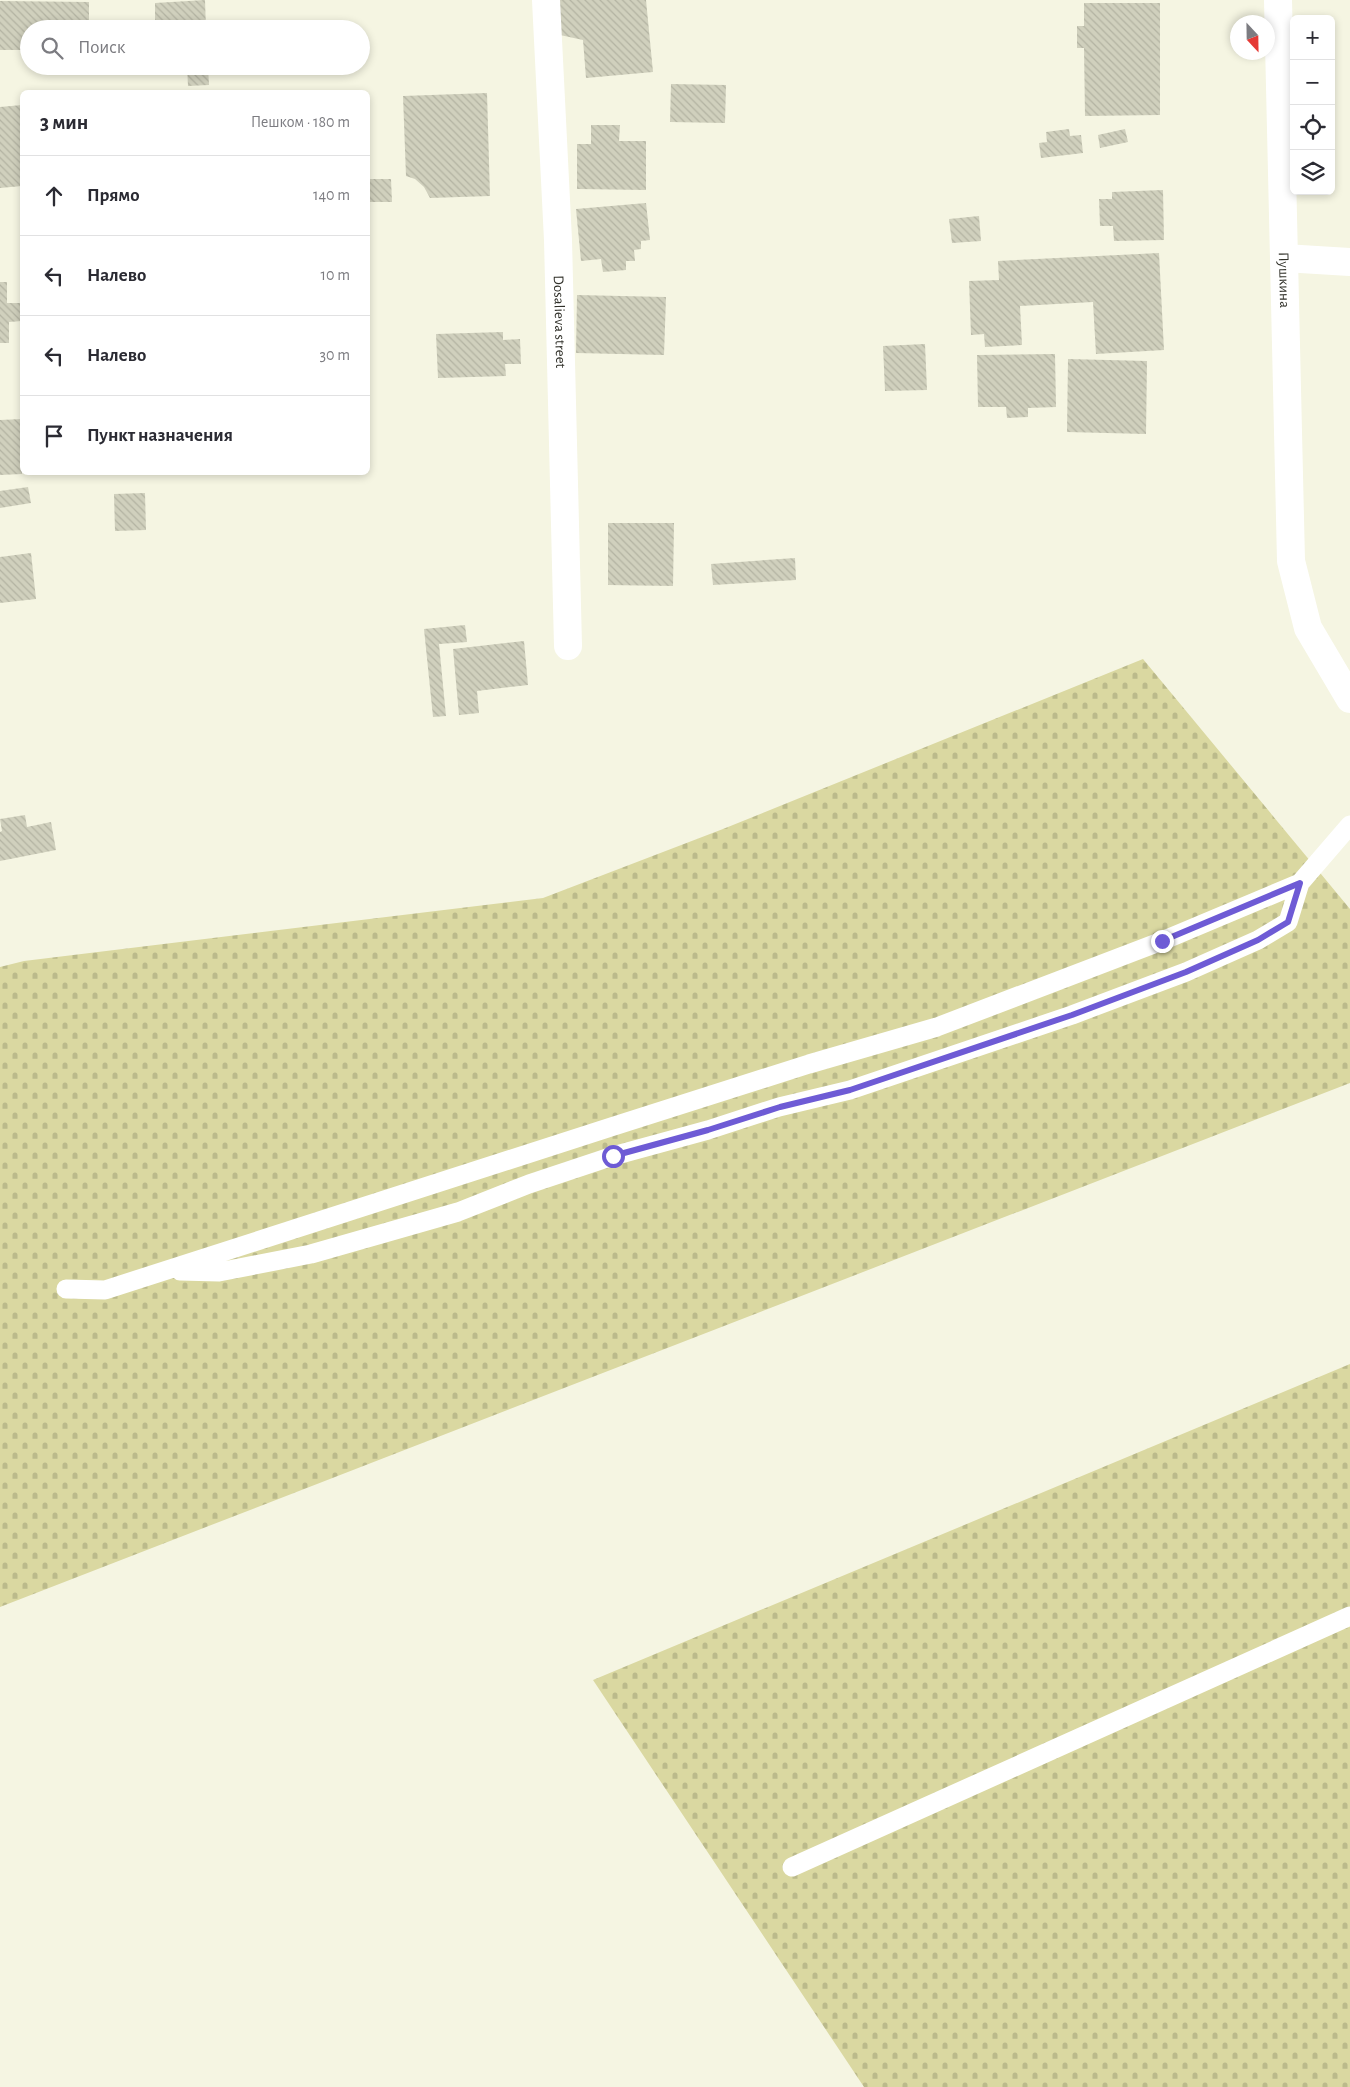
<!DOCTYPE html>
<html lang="ru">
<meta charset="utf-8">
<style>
:root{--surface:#fff;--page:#f2f2f3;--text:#2b2b33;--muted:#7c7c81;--line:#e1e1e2}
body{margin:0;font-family:"Alegreya Sans",sans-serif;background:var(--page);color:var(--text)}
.controls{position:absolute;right:15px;top:15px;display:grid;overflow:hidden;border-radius:8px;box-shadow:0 2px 8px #0003}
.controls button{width:45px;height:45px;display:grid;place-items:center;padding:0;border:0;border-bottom:1px solid var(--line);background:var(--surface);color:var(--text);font:25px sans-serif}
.compass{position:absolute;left:1230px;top:15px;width:45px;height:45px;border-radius:50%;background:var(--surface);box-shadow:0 2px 8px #0003;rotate:158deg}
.stop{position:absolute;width:15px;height:15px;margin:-11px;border:4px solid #6e5bd5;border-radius:50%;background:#fff}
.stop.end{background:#6e5bd5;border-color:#fff;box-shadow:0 1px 5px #0008}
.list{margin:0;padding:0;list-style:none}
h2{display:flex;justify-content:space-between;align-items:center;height:65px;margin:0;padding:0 20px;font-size:21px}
h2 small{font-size:16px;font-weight:400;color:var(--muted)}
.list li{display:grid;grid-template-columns:32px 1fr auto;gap:15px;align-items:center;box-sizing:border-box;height:80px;padding:0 20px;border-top:1px solid var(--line)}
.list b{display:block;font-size:19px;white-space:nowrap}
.list em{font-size:16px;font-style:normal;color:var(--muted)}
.icon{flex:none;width:28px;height:28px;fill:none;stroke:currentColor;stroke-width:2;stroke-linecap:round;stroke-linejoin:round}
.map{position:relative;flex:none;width:1350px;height:2087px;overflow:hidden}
.search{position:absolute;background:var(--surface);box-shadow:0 2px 8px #0003;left:20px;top:20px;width:350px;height:55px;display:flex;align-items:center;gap:12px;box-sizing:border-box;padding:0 18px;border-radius:28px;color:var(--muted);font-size:19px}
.panel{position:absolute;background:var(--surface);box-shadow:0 2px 8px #0003;left:20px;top:90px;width:350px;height:385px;border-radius:8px}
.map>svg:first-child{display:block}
.cemetery{fill:url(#cemetery-stones)}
.building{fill:url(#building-back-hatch)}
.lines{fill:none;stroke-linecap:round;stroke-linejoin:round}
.lane{stroke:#fff;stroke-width:19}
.street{stroke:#fff;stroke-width:28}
.secondary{stroke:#fff;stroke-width:28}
.route{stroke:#6e5bd5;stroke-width:6}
.labels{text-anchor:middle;stroke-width:4.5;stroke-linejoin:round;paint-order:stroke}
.street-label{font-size:15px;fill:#303029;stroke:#fff}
</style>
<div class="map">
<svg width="1350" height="2087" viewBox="0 0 1350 2087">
<defs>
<pattern id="cemetery-stones" width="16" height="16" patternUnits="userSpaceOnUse" patternTransform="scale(1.25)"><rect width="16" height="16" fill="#dad8a1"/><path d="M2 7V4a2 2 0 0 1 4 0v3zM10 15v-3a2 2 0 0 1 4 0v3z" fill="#bbba8b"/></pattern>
<pattern id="building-back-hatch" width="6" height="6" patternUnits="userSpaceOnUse" patternTransform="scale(1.25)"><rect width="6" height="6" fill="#d0d0bd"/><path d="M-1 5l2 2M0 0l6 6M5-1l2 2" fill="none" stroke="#b3b3a2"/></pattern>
</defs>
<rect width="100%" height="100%" fill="#f5f5e2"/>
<!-- cemetery -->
<path class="cemetery" d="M1143,659L1350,909V1083L0,1607V967L24,961L543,898L723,829Z
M1350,1364V2087H864L593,1680Z"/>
<!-- building -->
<path class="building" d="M205,0L206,29H185V20L155,21V3Z
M557,0H646L653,72L586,78L583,40L560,35Z
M0,1L89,2V29H29V50H0Z
M1084,3H1160V115L1085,116L1084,48H1077V26H1084Z
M187,66H208L209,85L188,86Z
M671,84L726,85L725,123L670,122Z
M487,93L490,196L430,198L424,187L415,179L406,176L403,96Z
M22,105V186L0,188V107Z
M591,125H620L619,141H646V190L577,189V144H591Z
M1069,129L1070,136L1081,135L1083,153L1041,158L1039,143L1047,142L1046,132Z
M1125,129L1128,142L1100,148L1098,135Z
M368,179H391L392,202H368Z
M1163,190L1164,240L1114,241L1113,226H1100L1099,199H1112V192Z
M646,203L650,240L641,241V249L634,250L635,261H626V270L603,272L601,259L581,261L576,209Z
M979,216L981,241L952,243L949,219Z
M1159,253L1164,350L1096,354L1093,302L1020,306L1022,345L985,347L984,334L971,335L969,281L999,280L998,261Z
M0,282H7V303H22V321L9,322V343H0Z
M577,295L666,297L664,355L576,353Z
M503,332V340L520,339L521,364H505L506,376L438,378L436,334Z
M925,344L927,390L885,391L883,346Z
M1055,354L1056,407L1028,408V417L1007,418L1006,407H978L977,355Z
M1068,359L1147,361L1146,434L1067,432Z
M22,419V474L0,475V420Z
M28,487L31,503L0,508V491Z
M145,493L146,530L115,531L114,494Z
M608,523H674L673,586L608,585Z
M31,553L36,599L0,603V557Z
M795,558L796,580L713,585L711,564Z
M465,625L467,642L439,644L446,716L433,717L424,629Z
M524,641L528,685L477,691L479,713L459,715L453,649Z
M25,815L27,827L51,822L56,850L0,861V832L2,831L0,819Z"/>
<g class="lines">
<!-- lane -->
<path class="lane" d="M180,1271L219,1272L311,1254L458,1212L529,1184L613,1156L708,1130L779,1107L850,1090L1072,1015L1186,972L1258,940L1288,922L1300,883
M66,1289L105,1290L611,1127L809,1064L937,1027L1162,941L1300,883L1350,825
M792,1867L1350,1616"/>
<!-- street -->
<g class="street">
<path id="s1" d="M546,0L558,240L568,646"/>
<path d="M1284,258L1350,262"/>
</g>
<!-- secondary -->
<path class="secondary" id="s2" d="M1278,0L1291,561L1308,628L1350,699"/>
</g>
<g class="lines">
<!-- route -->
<path class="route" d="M613,1156L708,1130L780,1107L850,1090L1072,1015L1186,972L1258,940L1288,922L1300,883L1162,941"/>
</g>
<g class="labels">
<!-- street labels -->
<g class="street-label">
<text dy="5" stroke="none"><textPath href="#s2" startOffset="280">Пушкина</textPath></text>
<text dy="5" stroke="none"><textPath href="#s1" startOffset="322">Dosalieva street</textPath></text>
</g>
</g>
</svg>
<div class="controls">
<button>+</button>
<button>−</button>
<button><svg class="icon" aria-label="locate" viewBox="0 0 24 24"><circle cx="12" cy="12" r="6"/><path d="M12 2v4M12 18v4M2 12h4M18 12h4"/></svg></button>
<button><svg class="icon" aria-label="layers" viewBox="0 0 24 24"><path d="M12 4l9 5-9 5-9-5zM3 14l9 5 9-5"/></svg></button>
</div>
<svg class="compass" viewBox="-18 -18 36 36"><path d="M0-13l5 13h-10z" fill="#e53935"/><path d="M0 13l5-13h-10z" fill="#7c7c81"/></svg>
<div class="stop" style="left:613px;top:1156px"></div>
<div class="stop end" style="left:1162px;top:941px"></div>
<div class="search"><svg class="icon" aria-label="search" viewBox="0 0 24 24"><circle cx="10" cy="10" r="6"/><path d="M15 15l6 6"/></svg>Поиск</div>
<section class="panel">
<h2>3 мин<small>Пешком · 180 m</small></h2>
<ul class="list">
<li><svg class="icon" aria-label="ahead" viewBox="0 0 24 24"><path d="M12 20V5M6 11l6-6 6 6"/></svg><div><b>Прямо</b></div><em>140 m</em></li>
<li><svg class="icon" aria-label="left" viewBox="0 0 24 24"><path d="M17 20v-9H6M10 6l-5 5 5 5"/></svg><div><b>Налево</b></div><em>10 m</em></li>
<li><svg class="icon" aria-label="left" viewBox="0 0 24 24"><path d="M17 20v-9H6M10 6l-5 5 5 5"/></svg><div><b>Налево</b></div><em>30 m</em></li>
<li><svg class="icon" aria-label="arrive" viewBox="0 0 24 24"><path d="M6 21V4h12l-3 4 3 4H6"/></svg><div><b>Пункт назначения</b></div></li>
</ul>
</section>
</div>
